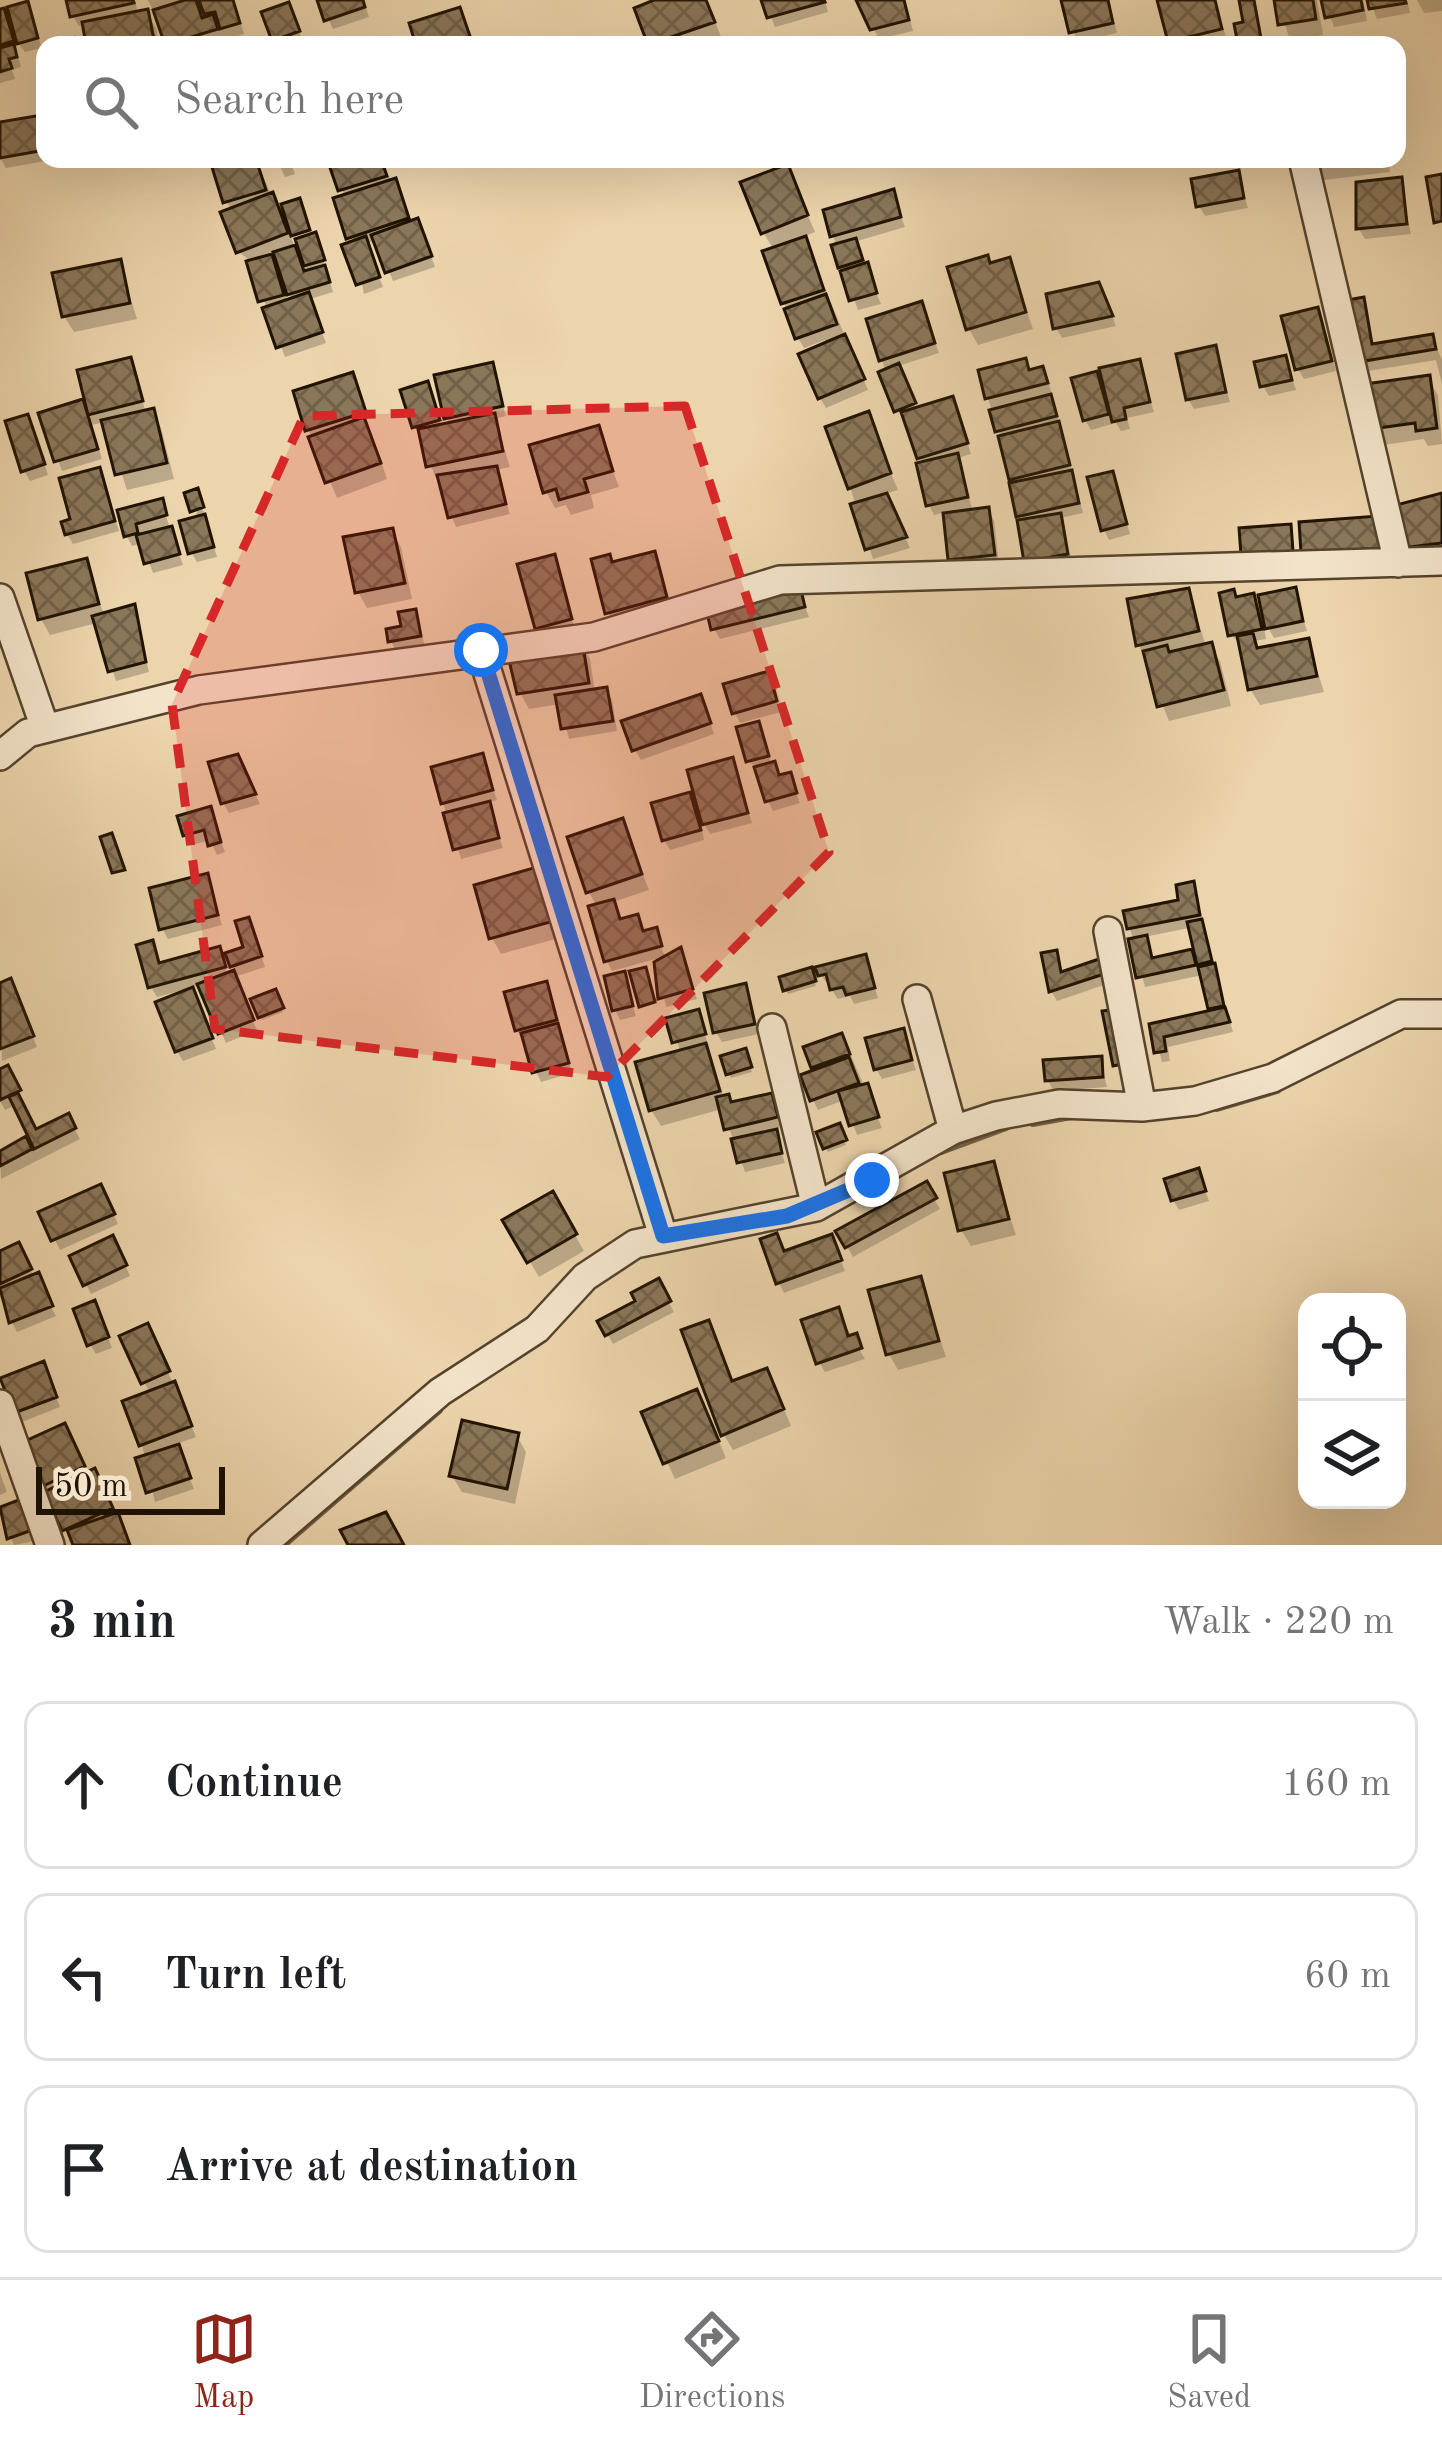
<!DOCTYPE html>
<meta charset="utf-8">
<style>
:root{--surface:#fff;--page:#f2f2f2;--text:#202124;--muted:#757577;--line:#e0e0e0;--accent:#8f2418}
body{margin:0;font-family:"Old Standard TT",serif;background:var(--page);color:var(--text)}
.controls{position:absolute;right:36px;bottom:36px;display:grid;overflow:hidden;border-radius:24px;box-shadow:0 12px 48px #0002}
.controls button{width:108px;height:108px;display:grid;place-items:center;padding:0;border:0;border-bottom:3px solid var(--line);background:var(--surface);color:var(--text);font:60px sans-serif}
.scale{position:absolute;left:36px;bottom:30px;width:189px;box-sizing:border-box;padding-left:12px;border:6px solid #211301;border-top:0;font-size:33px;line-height:42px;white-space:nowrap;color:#211301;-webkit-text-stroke:9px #f3e3c9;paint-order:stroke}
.stop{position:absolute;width:36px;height:36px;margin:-27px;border:9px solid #1a73e8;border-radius:50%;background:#fff}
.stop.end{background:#1a73e8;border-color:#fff;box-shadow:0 3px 12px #0008}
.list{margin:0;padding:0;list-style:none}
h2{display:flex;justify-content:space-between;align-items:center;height:156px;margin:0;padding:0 48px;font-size:51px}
h2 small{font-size:39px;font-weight:400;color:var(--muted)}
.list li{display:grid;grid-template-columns:78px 1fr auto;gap:36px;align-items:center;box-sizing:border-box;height:168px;margin:0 24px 24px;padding:0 24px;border:3px solid var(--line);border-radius:24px}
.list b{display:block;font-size:45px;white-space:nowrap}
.list em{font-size:39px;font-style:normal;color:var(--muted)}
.icon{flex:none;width:66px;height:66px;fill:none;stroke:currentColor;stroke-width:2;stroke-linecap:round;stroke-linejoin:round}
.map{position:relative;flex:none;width:1442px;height:1545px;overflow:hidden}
.search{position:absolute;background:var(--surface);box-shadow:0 12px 48px #0002;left:36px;right:36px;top:36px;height:132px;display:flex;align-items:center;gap:30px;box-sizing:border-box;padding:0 42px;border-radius:24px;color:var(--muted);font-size:45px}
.sheet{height:732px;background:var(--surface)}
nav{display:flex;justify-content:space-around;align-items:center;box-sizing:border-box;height:168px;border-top:3px solid var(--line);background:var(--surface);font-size:33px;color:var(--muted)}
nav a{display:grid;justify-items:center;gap:6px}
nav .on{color:var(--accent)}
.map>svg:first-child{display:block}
.shadow{fill:#0003;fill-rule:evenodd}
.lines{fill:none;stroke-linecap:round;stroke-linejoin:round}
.stream{stroke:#715f45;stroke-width:8}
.building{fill:url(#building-cross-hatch);stroke:#211301;stroke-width:3}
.minor-casing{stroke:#54432c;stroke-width:32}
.minor{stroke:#f3e3c9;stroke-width:27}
.route{stroke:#1a73e8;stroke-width:15}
.marked{fill:#d62828;fill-opacity:0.2;stroke:#d62828;stroke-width:9;stroke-dasharray:24 15;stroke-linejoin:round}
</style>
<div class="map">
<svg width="1442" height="1545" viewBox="0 0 1442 1545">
<defs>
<pattern id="building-cross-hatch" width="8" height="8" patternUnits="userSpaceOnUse" patternTransform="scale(3)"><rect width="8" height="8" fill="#8b775a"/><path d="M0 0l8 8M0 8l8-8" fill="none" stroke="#716048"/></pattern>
</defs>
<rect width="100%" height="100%" fill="#ecd4ac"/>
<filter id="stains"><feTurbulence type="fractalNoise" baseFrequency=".00167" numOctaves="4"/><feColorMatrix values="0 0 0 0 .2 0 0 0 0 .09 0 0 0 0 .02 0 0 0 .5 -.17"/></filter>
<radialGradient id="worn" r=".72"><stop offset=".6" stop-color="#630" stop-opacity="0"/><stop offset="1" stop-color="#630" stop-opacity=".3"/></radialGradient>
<!-- shadow -->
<path class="shadow" d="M72,0H135L138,14L146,12L156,28L159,45H90L85,25L79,26L73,16Z
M148,0H198L206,23L202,0H234L244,34L207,45H168Z
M320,0H363L369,17L333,29Z
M662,0H706L722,39L707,45H652L637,10Z
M764,0H825L828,12L775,27Z
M858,0H905L913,31L879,39Z
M1064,0H1109L1117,33L1077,42Z
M1161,0H1213L1229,45H1173Z
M1242,0H1255L1264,45H1241L1238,26L1247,25Z
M1277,0H1317L1323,35L1290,40Z
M1324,0H1363L1367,21L1334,27Z
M1370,0H1407L1410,13L1377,19Z
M1417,0H1442V11L1424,13Z
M27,5L42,48L25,52L12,35L21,67L12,70L15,79L0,83V12L14,32Z
M293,15L303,42L277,45L275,40Z
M76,35L80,45H65L63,39Z
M40,118L45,159L51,160L6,168L0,158V125Z
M209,159H255L304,266L296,238L310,233L317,240L333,292L310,299L326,343L285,357L249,260L239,252L224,214L231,211ZM283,284L293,300L287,303Z
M277,159H289L295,174L285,177Z
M315,159H381L410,224L422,232L435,267L393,281L377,240L366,244L383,287L364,294L345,197L332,164L320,167Z
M1314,159H1388L1390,172L1324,180Z
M787,167L815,232L803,237L868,390L826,408L820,398L827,345L825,340L804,348L798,338L784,303L774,250L763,232Z
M1237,174L1248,208L1205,216L1199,206Z
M1400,181L1411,234L1365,239L1359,229Z
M892,193L905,227L854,242L881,304L858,310L833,236Z
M1009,260L1033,329L978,345L969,329L991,266Z
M119,262L137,319L74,332L64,316Z
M1104,296L1116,326L1062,338L1056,328Z
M1362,300L1374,347L1432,337L1442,360V384L1436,360L1362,372Z
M921,305L939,353L898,366L917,410L957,409L971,454L958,458L973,512L988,510L994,520L999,565L957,570L946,512L934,515L929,505L923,464L907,419L897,410L882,360Z
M1317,310L1336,371L1304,379L1298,369Z
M1215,349L1230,402L1194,409L1188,399Z
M1285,358L1296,390L1269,396L1263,386Z
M130,360L146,413L152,412L161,428L174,479L127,490L105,422L91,425L102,459L62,471L42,415L88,401Z
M1025,361L1031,372L1042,370L1048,380L1083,513L1060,518L1071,564L1032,571L1016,485L988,398Z
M1138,362L1154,412L1127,418L1130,429L1121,431L1116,423L1091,430L1085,420L1096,375L1107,394Z
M491,365L506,416L495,419L510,467L496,470L510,514L456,527L415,427L427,385L442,427L451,425L447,418Z
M352,376L387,479L337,498L308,429Z
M1428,379L1438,395L1442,444L1428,446L1424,439L1383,445L1374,428Z
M32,427L48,475L30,481L24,471Z
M597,428L619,487L591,495L594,508L571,515L566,505L555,508L546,492L533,447Z
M871,428L898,490L885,494L910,548L873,559L850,487Z
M99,471L119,531L73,544L67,534Z
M1112,474L1130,534L1109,540L1104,530Z
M199,496L217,557L197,562L191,552Z
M1442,497V553L1411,557L1405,547Z
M161,502L183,565L153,573L142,543L132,546L127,536L121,512Z
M392,531L401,547L412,599L367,608L358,592Z
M653,554L674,614L617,629L608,613L612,565Z
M553,558L575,629L543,638L537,628Z
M85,561L104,615L133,607L149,672L116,681L97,623L50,635L41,619Z
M1295,590L1307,631L1274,638L1262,617L1266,639L1254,641L1260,651L1308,641L1324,692L1260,705L1250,689L1241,644L1231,635L1237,600L1252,597L1265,618Z
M1188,591L1206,646L1220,661L1231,706L1169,721L1139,645Z
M800,594L809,617L720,639L714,629Z
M415,612L425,646L396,651L391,641Z
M580,643L590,659L595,692L606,690L612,700L617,731L569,739L560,704L529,709L520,693Z
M767,675L781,712L740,723L735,713Z
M705,707L714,734L641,760L635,750Z
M758,724L772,765L780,778L789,775L800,803L773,811L768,801L758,770L749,761Z
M482,756L497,800L487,803L503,848L461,859L443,803Z
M732,761L752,823L710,834L699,815L704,840L670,850L664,840L689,796L700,816Z
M250,783L260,804L229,813L223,803Z
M209,810L225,852L217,855L210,840L192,845L186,835Z
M622,822L649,890L613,902L621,922L636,918L644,934L655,931L666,959L680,951L697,999L666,1007L656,959L612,971L607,961L597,906L588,891Z
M207,877L222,925L168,939L162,928Z
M1192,885L1204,925L1144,937L1154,960L1191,952L1197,968L1214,966L1233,1032L1168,1047L1170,1061L1162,1062L1152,1026L1212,1013L1203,975L1145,987L1130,928L1182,902Z
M545,887L563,937L501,954L492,938Z
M253,930L265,967L234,977L257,1030L226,1043L201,985L190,988L216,1049L183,1061L177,1051L184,994L183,990L157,997L151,987L152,944L161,965L218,950L228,975L236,972L233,965L247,949Z
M1056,953L1063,974L1103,973L1107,984L1057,1001L1051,991Z
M865,958L878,998L854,1004L850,996L838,999L821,975Z
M623,975L636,1016L620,1020L615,1010Z
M813,975L816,986L788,994L786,990Z
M545,984L572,1073L541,1082L517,1030Z
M0,986L15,992L37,1047L2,1061Z
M745,986L759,1034L722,1042L716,1032Z
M275,993L283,1012L262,1020L254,1001Z
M698,1012L724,1098L733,1105L770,1096L781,1127L773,1129L785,1163L745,1172L722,1109L661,1126L651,1110L681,1053L669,1020Z
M902,1031L916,1070L882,1079L876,1069Z
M847,1046L882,1128L857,1135L844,1100L818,1110L813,1100L816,1071L807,1049Z
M746,1055L752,1072L731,1078L729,1074Z
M1100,1059L1107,1087L1054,1091L1048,1081Z
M0,1072L12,1079L36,1133L68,1117L80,1139L1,1179L0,1154L32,1136L16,1105L5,1110L0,1101Z
M839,1126L846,1145L828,1152L820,1134Z
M992,1164L1016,1235L971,1246L961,1230Z
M1198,1172L1209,1201L1179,1210L1173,1200Z
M926,1185L940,1209L853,1257L839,1232Z
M552,1195L584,1251L539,1277L506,1221Z
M106,1198L118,1224L60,1250L42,1214Z
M17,1246L56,1316L17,1332L0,1297V1254Z
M836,1248L845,1271L784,1293L779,1283L784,1254Z
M118,1249L130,1276L91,1294L86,1284Z
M920,1279L946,1357L898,1370L889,1354Z
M658,1282L674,1312L613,1344L601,1323L639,1302Z
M99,1314L112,1348L96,1354L90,1344Z
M843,1321L865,1359L825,1372L819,1362Z
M708,1324L734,1384L775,1388L791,1426L733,1450L724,1435Z
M153,1337L196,1437L176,1444L194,1489L155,1502L142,1445L150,1393L144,1382Z
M48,1375L60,1407L22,1422L16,1412Z
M705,1409L726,1458L675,1479L645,1414Z
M517,1436L526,1452L515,1504L462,1492L452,1476Z
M69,1437L87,1475L100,1482L129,1545H76L65,1529L44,1485Z
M0,1473L7,1492L0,1495Z
M23,1502L39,1540L14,1545L0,1510Z"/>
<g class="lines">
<!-- stream -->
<path class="stream" d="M1217,1108L1277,1090
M1033,1123L1071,1116
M941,1151L1006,1127
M283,1545L439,1410"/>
</g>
<!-- building -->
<path class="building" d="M66,0H133L134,3L70,17Z
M185,0H196L202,18L213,14L218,29L165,45L153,10Z
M199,0H233L240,23L220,29L215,12L204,14Z
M317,0H363L365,7L324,21Z
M654,0H706L715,22L648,45L634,8Z
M761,0H824L825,2L767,18Z
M856,0H904L909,20L870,30Z
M1061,0H1108L1113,23L1069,33Z
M1157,0H1215L1222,29L1168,42Z
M1239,0H1254L1262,44L1238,45L1234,24L1243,22Z
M1274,0H1313L1316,19L1278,25Z
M1321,0H1361L1363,10L1325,18Z
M1367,0H1405L1406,3L1369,9Z
M28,1L38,38L17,44L7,7Z
M289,2L300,31L272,41L261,12Z
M460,7L473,45H416L409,23Z
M4,8L14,41L0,45V9Z
M148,9L155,45H86L82,22Z
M14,44L17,57L9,59L12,68L0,72V48Z
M42,115L45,150L0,158V122Z
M227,159H256L266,190L223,203L211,164Z
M327,159H381L387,176L338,191Z
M788,164L808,215L761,234L740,182Z
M1239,170L1244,198L1196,207L1191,179Z
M1442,174V221L1434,223L1426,177Z
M1402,177L1407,224L1356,229V182Z
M396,178L409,218L346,239L333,198Z
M894,189L901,217L830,237L823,210Z
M273,192L288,233L236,253L220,212Z
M300,198L310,230L291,236L281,204Z
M418,218L432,256L385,273L371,235Z
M316,232L325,260L304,266L295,239Z
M366,236L380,277L356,285L341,245Z
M806,236L824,290L781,304L762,251Z
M856,238L863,260L838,268L831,245Z
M295,245L304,271L325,265L330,282L287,295L273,252Z
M272,254L284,295L258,302L246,261Z
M988,255L990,263L1010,257L1026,312L966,330L947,267Z
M121,259L130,303L62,317L52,273Z
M868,262L877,293L849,301L840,271Z
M1099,282L1113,316L1053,329L1046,294Z
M309,292L323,332L276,348L262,308Z
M826,294L837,324L795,339L784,309Z
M1364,297L1372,344L1433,334L1436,349L1353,363L1342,301Z
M922,301L935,343L879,361L866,319Z
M1318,307L1332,361L1295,370L1281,316Z
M845,334L865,379L818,399L798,354Z
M1216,345L1226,392L1186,400L1176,354Z
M1286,355L1292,380L1260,387L1254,362Z
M131,357L143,401L88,415L77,370Z
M1026,358L1029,370L1043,366L1048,383L985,399L978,370Z
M1140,359L1150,402L1124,408L1126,419L1112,422L1099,368Z
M493,362L503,406L444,419L434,375Z
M899,363L916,403L894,412L878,372Z
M1097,371L1109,414L1083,421L1071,378Z
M353,372L366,412L305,431L293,391Z
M1430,375L1437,428L1416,431L1415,423L1371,429L1365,384Z
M428,381L440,420L412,428L400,390Z
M1051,394L1057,416L995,432L989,410Z
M953,396L968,443L917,459L901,412Z
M83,399L98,449L54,462L38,413Z
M154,408L167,463L115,475L101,420Z
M869,411L891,473L848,489L825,427Z
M495,413L503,451L426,467L418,429Z
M28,414L45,464L21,472L5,421Z
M364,417L381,463L325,483L308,437Z
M1059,421L1070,465L1009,480L998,436Z
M599,425L613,471L584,479L588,492L559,500L556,489L543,493L529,445Z
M958,453L968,497L926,506L916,463Z
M497,466L506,504L448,518L437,475Z
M100,467L115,521L65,535L61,522L70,519L59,478Z
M1072,470L1079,503L1016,517L1009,483Z
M1113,471L1127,524L1101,531L1087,477Z
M198,488L204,507L190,512L184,493Z
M887,493L907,537L865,550L850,504Z
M1442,493V543L1402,548L1396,505Z
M163,498L167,515L136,524L138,533L124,537L117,510Z
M989,507L995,555L948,560L943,513Z
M1061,513L1068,554L1024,562L1017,520Z
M205,514L214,547L188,554L179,521Z
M1378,516L1381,548L1301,553L1299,522Z
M1291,524L1293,551L1241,555L1239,528Z
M172,526L180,554L144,564L136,535Z
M393,528L405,583L355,593L343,537Z
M655,551L667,597L605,614L591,559L610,554L612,562Z
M555,554L572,619L535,629L517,564Z
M87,558L99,604L38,620L26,573Z
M1296,587L1303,621L1265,629L1258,595Z
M1189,588L1199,631L1136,646L1127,599Z
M1234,589L1236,597L1254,593L1262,629L1228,636L1219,593Z
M801,590L805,607L711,630L707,613Z
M135,604L146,662L108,672L92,616Z
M416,609L421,636L388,642L386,629L401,626L398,612Z
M1253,633L1257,648L1309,638L1317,676L1248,690L1237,636Z
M582,640L589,683L517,694L508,656Z
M1212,642L1224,690L1157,707L1143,651L1167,645L1169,652Z
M769,671L777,701L732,714L723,684Z
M607,687L613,721L561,729L555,695Z
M701,694L711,723L632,751L621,721Z
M759,721L769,756L746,762L736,727Z
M483,753L493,790L441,804L431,767Z
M238,754L256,794L221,804L208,762Z
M733,757L748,813L702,825L687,770Z
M775,761L779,775L791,772L797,793L765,802L754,767Z
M690,792L701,830L662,841L651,803Z
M490,801L499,838L453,850L443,813Z
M211,806L221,842L208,846L204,830L183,836L177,816Z
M623,818L642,874L586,893L567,837Z
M112,833L125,870L112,873L100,837Z
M537,867L557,920L489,939L474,885Z
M208,873L218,915L159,930L149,888Z
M1194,881L1200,915L1127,929L1123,911L1178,900L1176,885Z
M614,899L620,919L638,914L643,931L657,927L662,946L604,962L588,906Z
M249,917L262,956L230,967L225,953L243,947L235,921Z
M1202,919L1212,961L1197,965L1187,922Z
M1147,935L1152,958L1192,949L1196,965L1136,978L1128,939Z
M153,940L159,963L220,946L226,967L148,988L136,945Z
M681,947L693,989L658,999L654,962Z
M1057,950L1061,972L1099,959L1104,974L1049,992L1041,953Z
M866,954L875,988L846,995L843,987L830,990L826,974L818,976L815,967Z
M1215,963L1224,1006L1208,1009L1198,967Z
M646,967L655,1002L639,1007L629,971Z
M812,967L816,981L783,991L779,977Z
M234,970L254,1020L218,1034L197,984Z
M625,971L633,1006L612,1011L604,976Z
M11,978L34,1036L0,1049V983Z
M547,981L557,1020L515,1031L504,992Z
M746,983L755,1024L713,1033L704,993Z
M193,987L213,1038L175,1052L155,1002Z
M276,989L284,1008L258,1018L250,999Z
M1225,1007L1230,1022L1164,1037L1166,1051L1154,1053L1149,1024Z
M699,1009L706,1034L672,1043L665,1018Z
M1118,1009L1128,1063L1113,1066L1102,1011Z
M558,1023L569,1063L532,1073L521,1033Z
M904,1028L912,1060L874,1070L865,1038Z
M842,1033L850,1054L811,1068L803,1047Z
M706,1043L720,1091L649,1111L635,1062Z
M746,1048L752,1067L726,1075L720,1056Z
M1102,1056L1103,1077L1045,1081L1043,1060Z
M849,1057L859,1083L810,1101L800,1075Z
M8,1065L21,1090L0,1100V1069Z
M868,1083L879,1117L849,1126L838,1091Z
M18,1093L36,1129L69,1113L76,1128L34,1149L9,1097Z
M772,1093L778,1117L724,1130L716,1097L729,1094L731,1102Z
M840,1123L847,1140L823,1149L816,1132Z
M777,1129L782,1153L737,1163L731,1139Z
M26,1136L32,1149L0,1166V1151Z
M994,1161L1009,1219L958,1231L944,1173Z
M1199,1168L1206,1191L1171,1201L1164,1179Z
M927,1181L937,1198L845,1248L835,1231Z
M101,1184L115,1214L51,1241L38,1212Z
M553,1191L577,1234L527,1263L502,1220Z
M777,1233L784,1251L832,1234L842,1260L776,1284L760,1239Z
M113,1235L127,1265L83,1286L69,1256Z
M19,1242L32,1269L0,1284V1251Z
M39,1272L53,1306L9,1323L0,1288Z
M921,1276L939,1341L886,1355L868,1290Z
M659,1278L671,1301L605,1336L597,1321L635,1301L631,1293Z
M95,1300L109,1337L87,1346L73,1309Z
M839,1307L848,1336L857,1333L862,1348L816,1364L801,1320Z
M709,1320L732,1381L767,1368L784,1409L721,1436L681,1330Z
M148,1323L170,1371L141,1384L119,1336Z
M44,1361L57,1397L14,1413L0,1378Z
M175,1381L192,1426L139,1446L122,1401Z
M697,1389L719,1441L663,1464L641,1412Z
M462,1420L519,1433L507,1489L449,1476Z
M65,1423L85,1466L41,1487L21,1443Z
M179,1444L191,1478L146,1493L135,1458Z
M95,1468L113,1508L62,1531L44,1492Z
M24,1498L35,1529L7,1539L0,1507Z
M118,1512L130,1545H73L67,1530Z
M386,1512L404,1545H348L340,1530Z"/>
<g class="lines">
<!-- minor casing -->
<g class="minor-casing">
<path id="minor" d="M1303,159L1398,563
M0,598L45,728
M481,651L663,1236
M0,756L28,733L199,690L594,637L780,580L1442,561
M1108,931L1142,1107
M917,999L953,1130
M772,1028L816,1207
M0,1404L50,1545
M262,1545L440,1392L537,1329L585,1277L635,1244L816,1207L953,1130L996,1116L1059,1104L1142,1107L1195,1101L1273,1078L1401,1014H1442"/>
</g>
<!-- minor -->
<use href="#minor" class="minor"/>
</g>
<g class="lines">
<!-- route -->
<path class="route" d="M481,650L663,1236L787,1216L872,1180"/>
</g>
<!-- marked area -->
<path class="marked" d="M685,406L829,852L607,1077L215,1029L172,704L304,416Z"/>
<rect width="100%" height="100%" filter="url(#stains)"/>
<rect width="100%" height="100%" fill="url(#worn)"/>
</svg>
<div class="controls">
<button><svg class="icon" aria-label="locate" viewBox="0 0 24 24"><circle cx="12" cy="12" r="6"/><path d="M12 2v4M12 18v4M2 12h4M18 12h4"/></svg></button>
<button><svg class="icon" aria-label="layers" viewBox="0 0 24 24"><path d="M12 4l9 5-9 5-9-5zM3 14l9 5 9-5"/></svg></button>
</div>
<div class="scale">50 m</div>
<div class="stop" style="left:481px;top:650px"></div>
<div class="stop end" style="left:872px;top:1180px"></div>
<div class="search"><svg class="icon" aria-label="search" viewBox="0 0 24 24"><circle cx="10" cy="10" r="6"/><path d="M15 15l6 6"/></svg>Search here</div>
</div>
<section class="sheet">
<h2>3 min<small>Walk · 220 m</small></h2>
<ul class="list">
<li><svg class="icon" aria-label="ahead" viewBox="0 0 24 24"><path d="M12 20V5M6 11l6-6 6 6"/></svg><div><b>Continue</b></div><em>160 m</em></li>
<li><svg class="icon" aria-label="left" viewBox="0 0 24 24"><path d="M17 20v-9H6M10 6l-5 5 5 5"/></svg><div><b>Turn left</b></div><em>60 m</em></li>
<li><svg class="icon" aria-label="arrive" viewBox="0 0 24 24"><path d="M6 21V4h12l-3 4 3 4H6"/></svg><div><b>Arrive at destination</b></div></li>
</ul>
</section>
<nav>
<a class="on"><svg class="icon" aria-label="map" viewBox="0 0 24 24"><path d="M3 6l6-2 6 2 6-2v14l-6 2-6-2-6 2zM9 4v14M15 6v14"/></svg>Map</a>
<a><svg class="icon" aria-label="directions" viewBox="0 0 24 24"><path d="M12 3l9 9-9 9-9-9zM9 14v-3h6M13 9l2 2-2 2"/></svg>Directions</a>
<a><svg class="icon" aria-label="saved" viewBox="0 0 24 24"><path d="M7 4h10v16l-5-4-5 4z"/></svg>Saved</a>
</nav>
